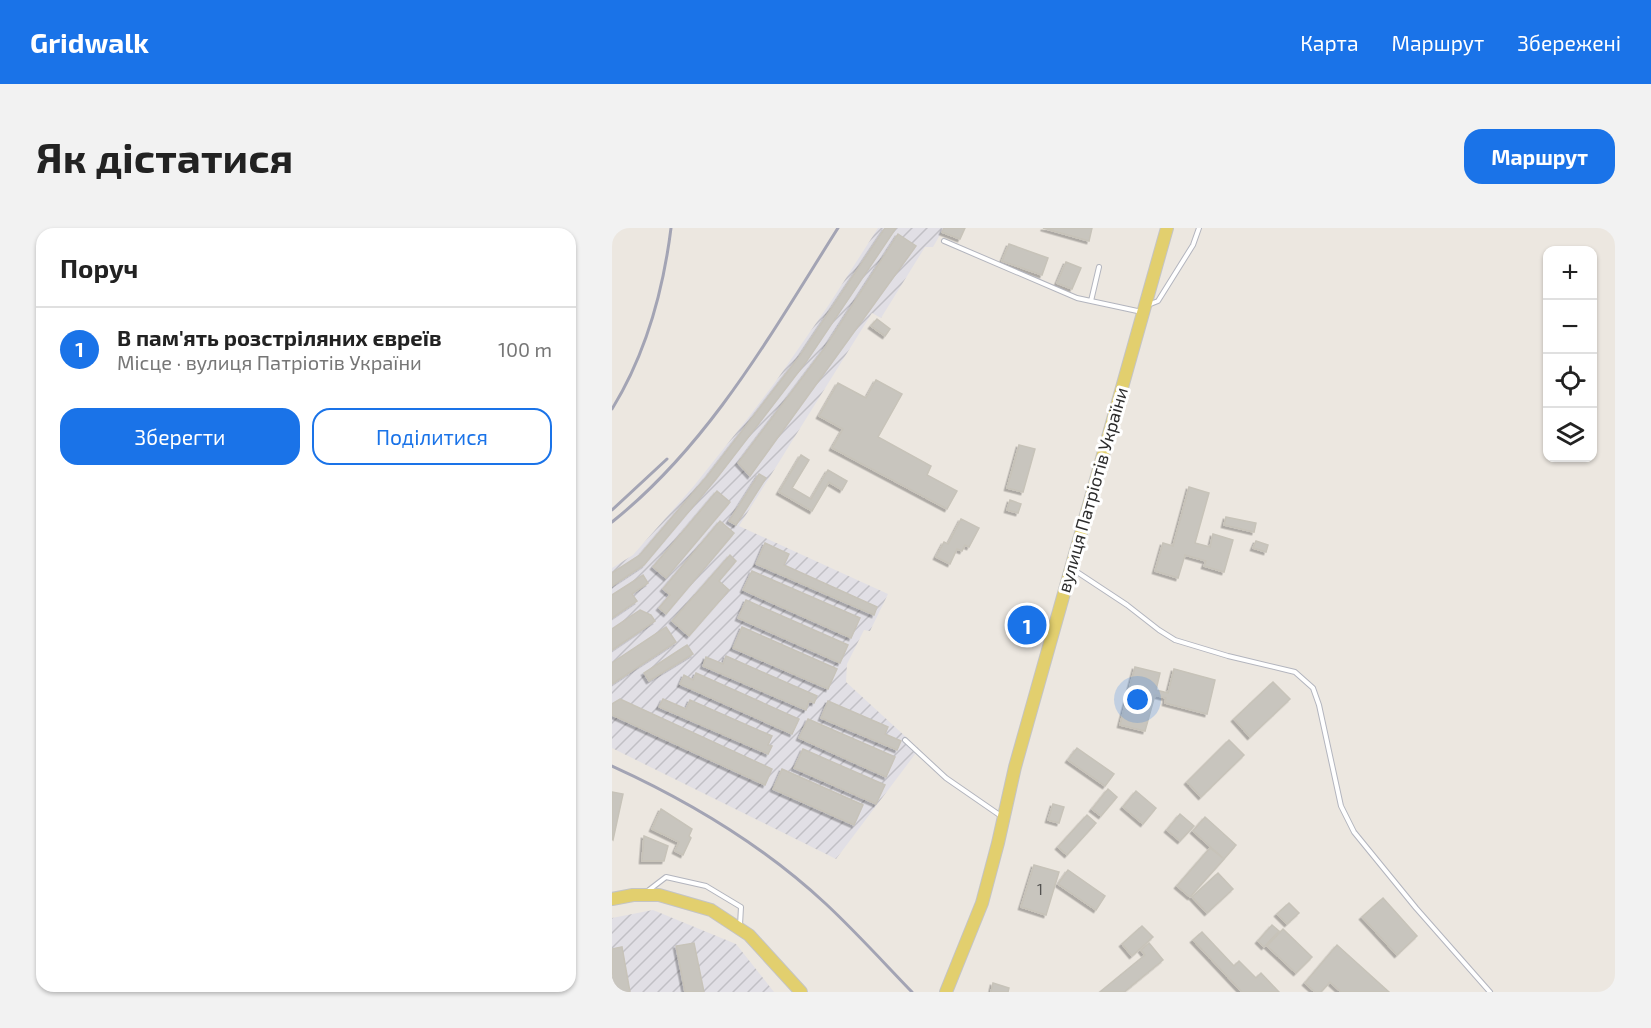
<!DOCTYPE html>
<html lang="uk">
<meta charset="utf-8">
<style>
:root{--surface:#fff;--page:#f2f2f2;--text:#222;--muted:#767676;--line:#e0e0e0;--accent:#1a73e8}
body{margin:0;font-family:"Exo 2",sans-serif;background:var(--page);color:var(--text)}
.controls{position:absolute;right:18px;top:18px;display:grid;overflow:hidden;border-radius:12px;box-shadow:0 2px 4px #0004}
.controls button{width:54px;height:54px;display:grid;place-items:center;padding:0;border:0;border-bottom:2px solid var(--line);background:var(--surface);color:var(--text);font:30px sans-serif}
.you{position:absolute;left:526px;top:472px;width:21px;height:21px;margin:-15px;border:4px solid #fff;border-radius:50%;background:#1a73e8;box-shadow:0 0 0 9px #1a73e833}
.badge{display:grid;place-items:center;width:39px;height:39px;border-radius:50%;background:var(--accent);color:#fff;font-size:20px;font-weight:700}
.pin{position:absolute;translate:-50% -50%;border:3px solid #fff;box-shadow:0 2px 6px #0006}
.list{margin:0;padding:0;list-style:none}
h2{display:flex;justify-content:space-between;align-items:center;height:78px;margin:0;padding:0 24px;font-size:26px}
h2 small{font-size:20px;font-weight:400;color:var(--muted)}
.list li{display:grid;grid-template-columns:39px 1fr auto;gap:18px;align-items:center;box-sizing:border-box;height:84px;padding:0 24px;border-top:2px solid var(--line)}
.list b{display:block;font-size:22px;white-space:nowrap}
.list p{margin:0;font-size:20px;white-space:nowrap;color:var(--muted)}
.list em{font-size:20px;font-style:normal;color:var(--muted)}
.actions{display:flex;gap:12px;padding:18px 24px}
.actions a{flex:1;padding:14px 0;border:2px solid var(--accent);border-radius:18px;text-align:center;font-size:21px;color:var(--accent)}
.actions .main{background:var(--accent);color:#fff}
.icon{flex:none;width:33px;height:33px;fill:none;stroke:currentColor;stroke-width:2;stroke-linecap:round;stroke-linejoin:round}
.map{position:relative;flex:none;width:1003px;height:764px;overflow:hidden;border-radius:18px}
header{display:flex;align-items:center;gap:36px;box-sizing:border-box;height:84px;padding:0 30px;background:var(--accent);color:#fff}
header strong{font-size:28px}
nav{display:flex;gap:33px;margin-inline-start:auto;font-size:21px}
.intro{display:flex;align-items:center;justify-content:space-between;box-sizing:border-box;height:144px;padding:0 36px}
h1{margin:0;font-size:42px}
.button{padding:15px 27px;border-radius:18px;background:var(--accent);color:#fff;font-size:21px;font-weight:700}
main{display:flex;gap:36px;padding:0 36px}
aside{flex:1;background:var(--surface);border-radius:18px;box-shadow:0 2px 4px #0004}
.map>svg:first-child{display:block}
.industrial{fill:url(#industrial-furrows)}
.building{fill:#c8c5be;stroke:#c7c3b9;stroke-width:1.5;filter:url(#shadow)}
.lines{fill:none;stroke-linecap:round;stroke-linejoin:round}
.service-casing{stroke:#b3b5be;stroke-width:6}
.primary-casing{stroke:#c4c4c4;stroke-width:14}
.service{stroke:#fff;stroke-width:4}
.primary{stroke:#e2cf6e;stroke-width:12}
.rail{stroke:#a3a4b4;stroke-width:3}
.labels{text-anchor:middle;stroke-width:6;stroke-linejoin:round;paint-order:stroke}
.number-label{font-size:15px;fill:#535250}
.street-label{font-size:18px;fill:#2c2c2c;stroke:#fff}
</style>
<header>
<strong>Gridwalk</strong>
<nav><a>Карта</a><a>Маршрут</a><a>Збережені</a></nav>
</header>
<div class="intro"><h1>Як дістатися</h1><a class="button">Маршрут</a></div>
<main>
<aside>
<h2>Поруч<small></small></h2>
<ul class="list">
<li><span class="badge">1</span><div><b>В пам'ять розстріляних євреїв</b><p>Місце · вулиця Патріотів України</p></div><em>100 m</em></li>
</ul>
<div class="actions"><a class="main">Зберегти</a><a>Поділитися</a></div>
</aside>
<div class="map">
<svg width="1003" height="764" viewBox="0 0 1003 764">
<defs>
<pattern id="industrial-furrows" width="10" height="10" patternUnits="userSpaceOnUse" patternTransform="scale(1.5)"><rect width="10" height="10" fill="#e1dfe5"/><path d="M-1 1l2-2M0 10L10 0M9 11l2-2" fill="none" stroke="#c1c0c5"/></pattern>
<filter id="shadow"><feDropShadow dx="-2.5" dy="2.5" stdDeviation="0" flood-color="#0004"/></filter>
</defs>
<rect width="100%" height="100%" fill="#ece7e0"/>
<!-- industrial -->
<path class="industrial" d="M266,0H332L321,19H313L269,90L260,85L127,298L276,366L258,403L252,402L235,436L234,454L307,521L224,631L0,520V340L21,327L81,259L136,190L164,153L218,75Z
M41,682L124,716L162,764H0V690Z"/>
<!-- building -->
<path class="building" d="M273,0H284L194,134L104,251L32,337L0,358V345L28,327L97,246L187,129Z
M332,0H353L348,11L330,4Z
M431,0H480L477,13Z
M286,6L304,18L138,248L126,235L212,121Z
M397,16L436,30L430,47L390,33Z
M454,34L469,40L460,61L445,55Z
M265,91L278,101L273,108L259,98Z
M264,152L290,166L266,209L319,238L315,247L345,263L335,281L220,220L231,201L207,188L226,155L254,170Z
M407,217L423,221L411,264L395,260Z
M189,227L197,232L180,260L199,271L216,242L235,253L230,262L217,254L200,283L167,264Z
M147,246L154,250L124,297L117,293Z
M577,259L597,265L583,315L598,319L601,306L621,312L612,344L592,338L594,333L573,327L566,350L543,343L551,315L561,318Z
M105,263L118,274L54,350L41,339Z
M398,272L409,276L406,285L395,282Z
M614,289L644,295L642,304L612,297Z
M349,291L367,300L357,319L353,317L350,323L345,321L338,336L324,329L332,314L336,316Z
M108,293L122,305L54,386L47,380L58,367L51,361Z
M644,313L656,317L654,324L641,320Z
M153,315L177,326L172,337L265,379L262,387L144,336Z
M118,327L124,333L107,353L117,362L77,408L60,393Z
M140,343L248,390L239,410L131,362Z
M31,347L36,355L20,366L25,373L0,390V367Z
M134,372L236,417L228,435L126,390Z
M28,382L39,387L43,393L0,422V401Z
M54,399L64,414L0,456V435Z
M130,399L225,441L216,461L121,420Z
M75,417L81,426L37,453L32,445Z
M114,428L205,468L202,475L197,473L194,482L91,438L94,429L111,436Z
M523,439L548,445L544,462L556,465L562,441L603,452L595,486L553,475L554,470L543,467L533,503L508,497Z
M84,445L187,491L180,506L68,456L72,447L81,452Z
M661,454L678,471L638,509L622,491Z
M8,471L160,541L153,557L0,487V476Z
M51,471L74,481L78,472L160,508L156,517L160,518L156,526L47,479Z
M216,473L276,499L273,506L289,513L285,522L209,490Z
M196,491L283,529L274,549L187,510Z
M617,512L632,527L589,569L575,554Z
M465,520L502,546L493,558L456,532Z
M191,521L273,557L264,576L182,540Z
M170,541L251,577L242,597L161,561Z
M496,561L505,569L489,588L480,581Z
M524,563L544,580L531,596L511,579Z
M0,564L11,566L1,612L0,611Z
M441,576L452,579L447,595L436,592Z
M49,581L80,601L77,608L79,610L71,627L63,623L67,614L40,601Z
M568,586L582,598L568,613L555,602Z
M475,587L484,595L455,627L446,619Z
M593,589L624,617L612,631L581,603Z
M32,608L56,618L52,633H30Z
M598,620L612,631L578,669L565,658Z
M422,637L447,644L434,687L409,679Z
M456,642L493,668L484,682L446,656Z
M606,645L621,661L595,685L580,669Z
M771,670L805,708L785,727L750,689Z
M677,675L687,685L675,696L665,686Z
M660,697L667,703L652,719L646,713Z
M530,698L541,709L520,728L510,716Z
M671,701L700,729L684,745L655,718Z
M590,704L622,738L627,733L644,750L649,745L667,764H630L581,712Z
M82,715L92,764H73L64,718Z
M537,715L551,732L512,764H488L533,727L529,722Z
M725,717L777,764H729L718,754L709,764H703L693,755Z
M10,719L18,764H0V721Z
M381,755L397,760L396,764H379Z"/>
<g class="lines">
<!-- service casing -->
<g class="service-casing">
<path id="service" d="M332,13L465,70L530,84
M479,73L487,39
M536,77L546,73L581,17L587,0
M462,342L515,377L547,402L563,412L616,428L683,444L701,460L707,477L729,578L742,604L804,680L878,764
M293,512L334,550L389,588
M37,662L54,649L94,658L129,679L128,697"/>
</g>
<!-- primary casing -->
<g class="primary-casing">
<path id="primary" d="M0,671L21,667H47L99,682L137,707L189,764
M334,764L370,675L386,615L403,539L555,0"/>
</g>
<!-- service -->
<use href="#service" class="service"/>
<!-- primary -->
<use href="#primary" class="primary"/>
<!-- rail -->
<path class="rail" d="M0,181C34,126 51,64 59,0
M0,282L55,231
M0,294C98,216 160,104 226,0
M0,538C77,573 152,618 214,676C244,704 272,735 300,764"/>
</g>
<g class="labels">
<!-- number labels -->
<g class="number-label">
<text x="428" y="667">1</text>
</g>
<!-- street labels -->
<g class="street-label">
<text transform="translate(481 262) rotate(-74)" y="6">вулиця Патріотів України</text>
</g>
</g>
</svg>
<div class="controls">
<button>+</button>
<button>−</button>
<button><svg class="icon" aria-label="locate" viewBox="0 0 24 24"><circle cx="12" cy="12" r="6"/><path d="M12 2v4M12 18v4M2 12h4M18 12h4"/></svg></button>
<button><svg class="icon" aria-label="layers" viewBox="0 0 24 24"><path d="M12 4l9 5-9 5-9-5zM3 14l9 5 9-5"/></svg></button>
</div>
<div class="you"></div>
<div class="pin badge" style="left:415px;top:397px">1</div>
</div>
</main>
